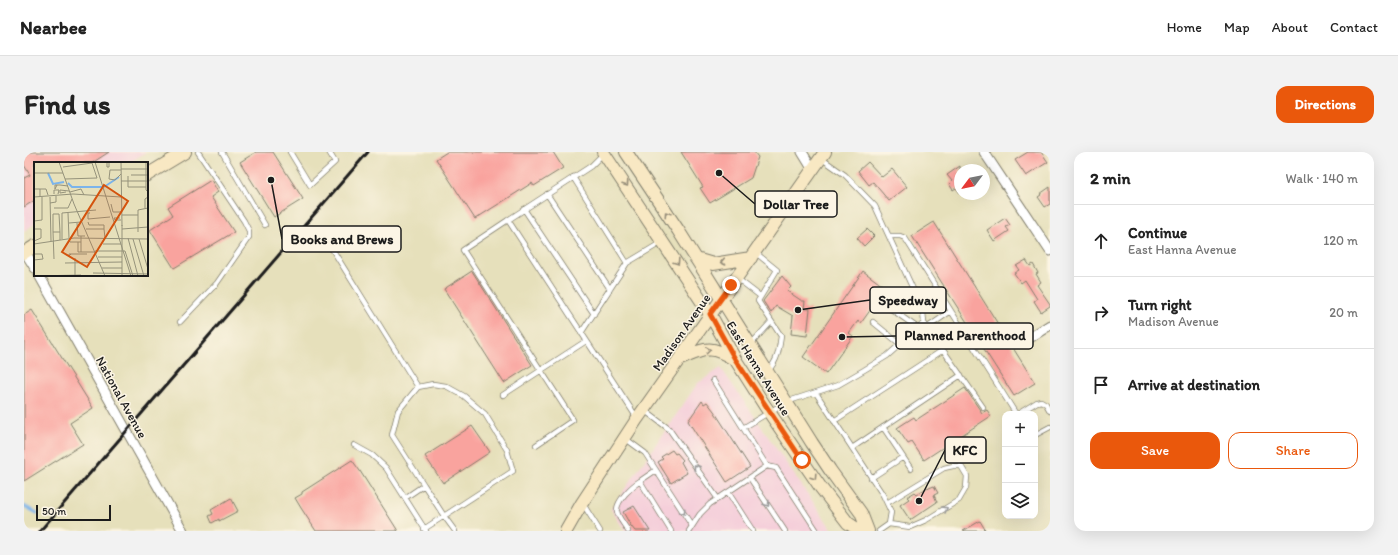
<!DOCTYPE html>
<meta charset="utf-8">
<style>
:root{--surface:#fff;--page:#f2f2f2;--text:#222;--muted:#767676;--line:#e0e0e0;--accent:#ea580c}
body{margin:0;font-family:Itim,sans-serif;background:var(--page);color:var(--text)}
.controls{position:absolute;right:12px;bottom:12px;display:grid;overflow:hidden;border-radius:8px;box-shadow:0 4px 16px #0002}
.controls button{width:36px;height:36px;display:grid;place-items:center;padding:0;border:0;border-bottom:1px solid var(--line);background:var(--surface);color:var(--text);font:20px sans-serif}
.compass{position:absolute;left:930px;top:12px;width:36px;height:36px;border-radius:50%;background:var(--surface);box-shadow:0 4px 16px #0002;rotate:238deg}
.scale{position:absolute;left:12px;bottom:10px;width:75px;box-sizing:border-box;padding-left:4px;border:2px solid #1c1c1c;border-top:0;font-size:11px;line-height:14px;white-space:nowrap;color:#1c1c1c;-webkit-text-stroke:3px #fcf5e5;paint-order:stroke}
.stop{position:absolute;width:12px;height:12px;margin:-9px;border:3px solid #ea580c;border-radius:50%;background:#fff}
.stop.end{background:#ea580c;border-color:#fff;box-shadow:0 1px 4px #0008}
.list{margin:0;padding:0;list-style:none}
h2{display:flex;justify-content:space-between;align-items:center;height:52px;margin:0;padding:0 16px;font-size:17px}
h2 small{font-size:13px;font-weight:400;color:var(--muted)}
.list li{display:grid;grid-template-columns:26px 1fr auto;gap:12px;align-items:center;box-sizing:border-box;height:72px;padding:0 16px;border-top:1px solid var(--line)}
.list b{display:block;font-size:15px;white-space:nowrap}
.list p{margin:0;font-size:13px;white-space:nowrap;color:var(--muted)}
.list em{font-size:13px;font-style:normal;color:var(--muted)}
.actions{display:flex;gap:8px;padding:12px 16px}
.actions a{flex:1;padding:9px 0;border:1px solid var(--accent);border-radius:12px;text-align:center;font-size:14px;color:var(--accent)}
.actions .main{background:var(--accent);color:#fff}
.icon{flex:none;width:22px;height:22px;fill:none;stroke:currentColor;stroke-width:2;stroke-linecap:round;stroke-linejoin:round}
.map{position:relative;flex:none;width:1026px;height:379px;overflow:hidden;border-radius:12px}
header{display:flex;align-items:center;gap:24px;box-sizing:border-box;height:56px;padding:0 20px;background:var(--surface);border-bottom:1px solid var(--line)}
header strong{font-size:19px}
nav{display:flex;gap:22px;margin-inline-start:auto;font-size:14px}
.intro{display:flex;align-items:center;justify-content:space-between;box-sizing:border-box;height:96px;padding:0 24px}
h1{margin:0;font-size:28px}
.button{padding:10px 18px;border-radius:12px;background:var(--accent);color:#fff;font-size:14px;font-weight:700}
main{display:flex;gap:24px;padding:0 24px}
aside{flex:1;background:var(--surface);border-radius:12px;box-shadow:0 4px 16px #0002}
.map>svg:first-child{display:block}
.built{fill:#f5cfda}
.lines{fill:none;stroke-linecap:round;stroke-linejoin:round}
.stream{stroke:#7bb4eb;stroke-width:3}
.building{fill:#f9a39e}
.service-casing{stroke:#817e6c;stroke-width:6}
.minor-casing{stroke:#817e6c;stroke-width:11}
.secondary-casing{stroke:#817e6c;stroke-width:14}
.service{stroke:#fff;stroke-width:4.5}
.minor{stroke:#fff;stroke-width:9}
.secondary{stroke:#f8e8c3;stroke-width:12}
.rail{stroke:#1c1c1c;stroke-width:3}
.oneway{stroke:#958c78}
.oneway2{stroke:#999}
.route{stroke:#ea580c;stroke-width:5}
.labels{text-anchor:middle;stroke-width:3;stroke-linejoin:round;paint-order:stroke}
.street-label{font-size:13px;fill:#1c1c1c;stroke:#fcf5e5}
.inset-river{fill:none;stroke:#7bb4eb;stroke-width:2}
.inset-road{fill:none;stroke:#95927b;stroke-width:1}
.view{fill:#d4530e;fill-opacity:0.15;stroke:#d4530e;stroke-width:2}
.inset-edge{fill:none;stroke:#1c1c1c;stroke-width:2}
.leader{fill:none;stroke:#1c1c1c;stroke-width:1.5}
.callout-dot{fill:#1c1c1c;stroke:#fcf5e5;stroke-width:1.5}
.callout{fill:#fcf5e5;stroke:#1c1c1c;stroke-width:1.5}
.callout-label{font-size:14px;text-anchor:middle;font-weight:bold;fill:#1c1c1c}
</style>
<header>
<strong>Nearbee</strong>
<nav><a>Home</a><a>Map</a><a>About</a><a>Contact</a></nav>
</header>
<div class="intro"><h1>Find us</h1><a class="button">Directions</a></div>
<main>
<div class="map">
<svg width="1026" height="379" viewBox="0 0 1026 379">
<rect width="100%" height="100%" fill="#fcf5e5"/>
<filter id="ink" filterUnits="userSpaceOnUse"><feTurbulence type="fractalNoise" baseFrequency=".025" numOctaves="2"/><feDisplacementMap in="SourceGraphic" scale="8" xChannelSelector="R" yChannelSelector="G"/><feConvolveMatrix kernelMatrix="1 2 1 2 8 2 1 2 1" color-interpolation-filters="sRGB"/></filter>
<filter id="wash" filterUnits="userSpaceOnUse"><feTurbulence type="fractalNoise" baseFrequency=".012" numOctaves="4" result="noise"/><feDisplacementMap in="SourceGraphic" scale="16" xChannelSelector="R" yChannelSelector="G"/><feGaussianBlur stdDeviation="0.9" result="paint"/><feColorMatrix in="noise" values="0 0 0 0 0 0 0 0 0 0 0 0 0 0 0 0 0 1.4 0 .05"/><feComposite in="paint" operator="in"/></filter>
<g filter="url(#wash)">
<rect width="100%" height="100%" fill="#e6e0bb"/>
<!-- built -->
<path class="built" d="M0,0H122L105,11H11V72L0,79Z
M697,216L809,379H601L587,357L674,231Z"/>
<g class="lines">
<!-- stream -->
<path class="stream" d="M0,354L13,361"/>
</g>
<g id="blocks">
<!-- building -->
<path class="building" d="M0,0H85L68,11H11V48L0,55V26L6,23L0,13Z
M232,0H249L279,47L250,65L216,10Z
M423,0H529L539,16L510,34L508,31L451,67L412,7Z
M657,0H730L734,5L727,26L686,51L676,36L679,35Z
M1004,0H1017L1024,10L1002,24L991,8Z
M844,10L858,25L868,17L883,35L865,49L849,30L845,33L834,19Z
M936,14V41L932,36L929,38L925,32L928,29L923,23Z
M187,28L194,40L187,45L210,80L150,116L126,78L149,63L144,55Z
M1026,35V52L1021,55L1014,45L1017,43L1016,42Z
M981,66L986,73L982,75L985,79L970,89L963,78Z
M910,70L1011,231L990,244L888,84Z
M843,77L850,84L840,94L833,86Z
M1002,108L1006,114L1009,112L1014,121L1012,122L1017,130L1013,133L1026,152V154L1017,160L1010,149L1013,147L1001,128L997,131L990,121L995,118L992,114Z
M448,119L508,213L480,231L420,137Z
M839,119L859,134L857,137L860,139L837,171L834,169L825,181L829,184L802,222L779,205Z
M758,124L767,135L763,139L778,149H781L780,157H786L783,184L767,182L769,164L752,154L747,161L739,149Z
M8,158L69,256L46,271L59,292L0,329V163Z
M941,236L958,261L963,258L967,264L900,308L888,290L884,292L873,276L890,265L892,268Z
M678,249L680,252L683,250L690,259L726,315L703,330L664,269Z
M448,274L466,300L419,331L401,304Z
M648,298L651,302L653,301L659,308L657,310L663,321L647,331L634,310L639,307L637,305Z
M328,308L336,319L374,379H292L277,356L271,346L278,342V340Z
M910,334L914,341L910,343L913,350L886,368L876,353L885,347L883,345L891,340L893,342L904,335L905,336Z
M207,346L214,359L195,369V367L188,371L185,364L189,362L187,358Z
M610,354L626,379H611L607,374L599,360Z
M956,369L962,379H939Z"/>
</g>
</g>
<g filter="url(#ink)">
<use href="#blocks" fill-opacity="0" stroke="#817e6c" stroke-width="1"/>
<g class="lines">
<!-- service casing -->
<g class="service-casing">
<path id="service" d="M198,0L241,73
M266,0L286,33L311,10L305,0
M579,2L567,14L484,68L613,266
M549,25L603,111
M523,42L586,137
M500,57L570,162
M484,68L439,98L549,268L512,293
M300,84L394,235L409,232L422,234L440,244L461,262L483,298L489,319L420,364L400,333
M865,84H876L881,86L992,262
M732,101L753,118L734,149L757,184C755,198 754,208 744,219
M714,127L736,144
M857,150L894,176
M156,170L193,131L225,85V79L220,69L174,0
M849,170L876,192
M904,175L927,159
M557,181L603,111L638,90
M727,192L747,170
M919,198L959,255
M792,241L859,343L867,360L865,372L855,379
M479,243L562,189
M620,258L645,277L694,347
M994,262L1013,250L1017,249L1022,252L1026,259
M810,269L919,198L900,171
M719,276L762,250L814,233L840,218L863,204L900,171L899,159L851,54L821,23L798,7
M1011,283L1026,275
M602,287L621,301L668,374
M330,293L348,303L362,316L402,379
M828,296L937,223
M879,305L887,317
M743,314L752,316L793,379
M632,318L616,329L647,379
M726,326L761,379
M847,326L879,305L859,275
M704,340L729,379
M381,346L400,333L368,283L374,259L394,235
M863,351L920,316L929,314H937L943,324L942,336L935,348L902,368L886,375L865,372
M559,352L576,379
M400,377L420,364L431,379
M604,379C601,373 594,366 593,359C592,349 608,334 616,329
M665,379L676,362L686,352L743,314L689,228"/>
</g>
<!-- minor casing -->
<g class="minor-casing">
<path id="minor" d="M778,0L789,18
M960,0L1026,99
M1,100L11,116
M15,123L159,379
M1004,187L1026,173"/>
</g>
<!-- secondary casing -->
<g class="secondary-casing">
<path id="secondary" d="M579,0L686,162L711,207L741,254L797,336L824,371L836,379
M602,0L654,78L788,291L806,318L837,361L844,379
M123,23L161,0
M0,101L11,94
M672,107L689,112L727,106
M656,207C681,197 685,192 710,207
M542,379L558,351L613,267L801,0"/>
</g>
<!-- service -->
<use href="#service" class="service"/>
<!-- minor -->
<use href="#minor" class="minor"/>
<!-- secondary -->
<use href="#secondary" class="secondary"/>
<!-- rail -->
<path class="rail" d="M16,379L344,0"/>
</g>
<!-- one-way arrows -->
<defs><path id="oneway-chevron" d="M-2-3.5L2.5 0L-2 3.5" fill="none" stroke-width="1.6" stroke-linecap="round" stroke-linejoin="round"/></defs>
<g class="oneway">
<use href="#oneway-chevron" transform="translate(602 32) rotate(56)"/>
<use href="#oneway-chevron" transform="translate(643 62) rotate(-124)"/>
<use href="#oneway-chevron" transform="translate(653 110) rotate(57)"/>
<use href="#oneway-chevron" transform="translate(699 110) rotate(168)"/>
<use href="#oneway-chevron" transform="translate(684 198) rotate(-7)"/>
<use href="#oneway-chevron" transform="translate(790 325) rotate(56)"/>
</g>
<g class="oneway2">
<use href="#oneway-chevron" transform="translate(672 315) rotate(-125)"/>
<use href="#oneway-chevron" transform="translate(743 352) rotate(57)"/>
<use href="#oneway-chevron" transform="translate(921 357) rotate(-31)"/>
<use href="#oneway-chevron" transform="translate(659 360) rotate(57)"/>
</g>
</g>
<g class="lines" filter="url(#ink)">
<!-- route -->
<path class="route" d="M707,133L686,162L711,207L778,308"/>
</g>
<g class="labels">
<!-- street labels -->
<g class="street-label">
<text transform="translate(657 180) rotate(-55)" y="5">Madison Avenue</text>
<text transform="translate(735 216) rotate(58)" y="5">East Hanna Avenue</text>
<text transform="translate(98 245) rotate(61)" y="5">National Avenue</text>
</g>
</g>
<!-- overview -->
<g transform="translate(10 10)">
<rect width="114" height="114" fill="#e6e0bb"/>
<path class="inset-river" d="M14,11L19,22L30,20M34,21L38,25H68M70,25L85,15"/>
<path class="inset-road" d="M25,0L40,42L71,114M61,0L97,114M73,0H75V5H73ZM87,0L88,64M112,0V28L114,30M29,5L58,1L63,16L31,17M87,7H114M87,8H76L75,17L81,18L87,12M0,11H29M97,13H114M94,14V25H112M87,19H114M23,23L21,27V23H26L34,24M0,27H6V35M6,27H12L14,33M32,30L26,31V28L35,29M36,30L47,27L50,33M20,32V28H25L24,32M0,35L39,32L87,35M16,35L17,79M16,41L22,40V34M77,42L79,50H88M20,46H34L38,37M111,46V37L114,35M34,51L35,76M56,51H54V57L76,55M88,53H104M86,56H80L81,58H87M0,59L8,58V35M54,60L55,63H70V67M35,61L47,60M43,61L44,74H51M88,63V114M0,67H7V76L0,79M52,67H70L71,76M88,67L114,65M19,70V52H25L26,70M104,70V48L114,46M47,74V90H61M94,76L104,114M28,77V51L62,48M99,77L110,114M105,77L114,107M35,78L36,80H47M44,80V90H47M0,82L40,76L114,77M69,82H87M61,89H91L99,114M0,92H8L9,97L0,98M37,92L35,94V92H53M64,95H88M20,97L19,70H26V78M31,101L88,100M68,106H88M59,111L114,112M41,113V96M0,114L47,113"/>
<path class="view" d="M70,23L94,39L53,105L28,90Z"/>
<rect width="114" height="114" class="inset-edge"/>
</g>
<!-- callouts -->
<path class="leader" d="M695 21L731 52M247 28L258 87M774 158L846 148M818 185L872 184M895 349L921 298"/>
<g class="callout-dot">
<circle cx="695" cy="21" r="4"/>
<circle cx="247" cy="28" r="4"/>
<circle cx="774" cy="158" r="4"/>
<circle cx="818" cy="185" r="4"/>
<circle cx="895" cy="349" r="4"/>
</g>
<g class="callout">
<rect x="731" y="39" width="82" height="26" rx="4"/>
<rect x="258" y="74" width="119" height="26" rx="4"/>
<rect x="846" y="135" width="76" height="26" rx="4"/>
<rect x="872" y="171" width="137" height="26" rx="4"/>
<rect x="921" y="285" width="41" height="26" rx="4"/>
</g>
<g class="callout-label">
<text x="772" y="57">Dollar Tree</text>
<text x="318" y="92">Books and Brews</text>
<text x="884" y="153">Speedway</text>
<text x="941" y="188">Planned Parenthood</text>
<text x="941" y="303">KFC</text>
</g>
</svg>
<div class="controls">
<button>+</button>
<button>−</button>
<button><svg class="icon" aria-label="layers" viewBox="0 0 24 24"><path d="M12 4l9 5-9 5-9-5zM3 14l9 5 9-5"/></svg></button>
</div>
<svg class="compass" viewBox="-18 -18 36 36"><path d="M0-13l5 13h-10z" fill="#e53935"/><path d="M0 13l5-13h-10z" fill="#767676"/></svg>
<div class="scale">50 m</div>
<div class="stop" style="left:778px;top:308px"></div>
<div class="stop end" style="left:707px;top:133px"></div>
</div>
<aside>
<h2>2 min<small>Walk · 140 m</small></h2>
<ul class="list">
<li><svg class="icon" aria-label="ahead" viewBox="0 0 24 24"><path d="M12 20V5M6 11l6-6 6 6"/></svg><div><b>Continue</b><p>East Hanna Avenue</p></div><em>120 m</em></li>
<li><svg class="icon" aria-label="right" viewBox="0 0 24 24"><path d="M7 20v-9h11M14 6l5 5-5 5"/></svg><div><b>Turn right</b><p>Madison Avenue</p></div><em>20 m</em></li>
<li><svg class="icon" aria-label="arrive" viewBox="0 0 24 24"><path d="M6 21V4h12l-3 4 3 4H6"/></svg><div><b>Arrive at destination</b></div></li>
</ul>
<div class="actions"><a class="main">Save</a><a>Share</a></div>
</aside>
</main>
